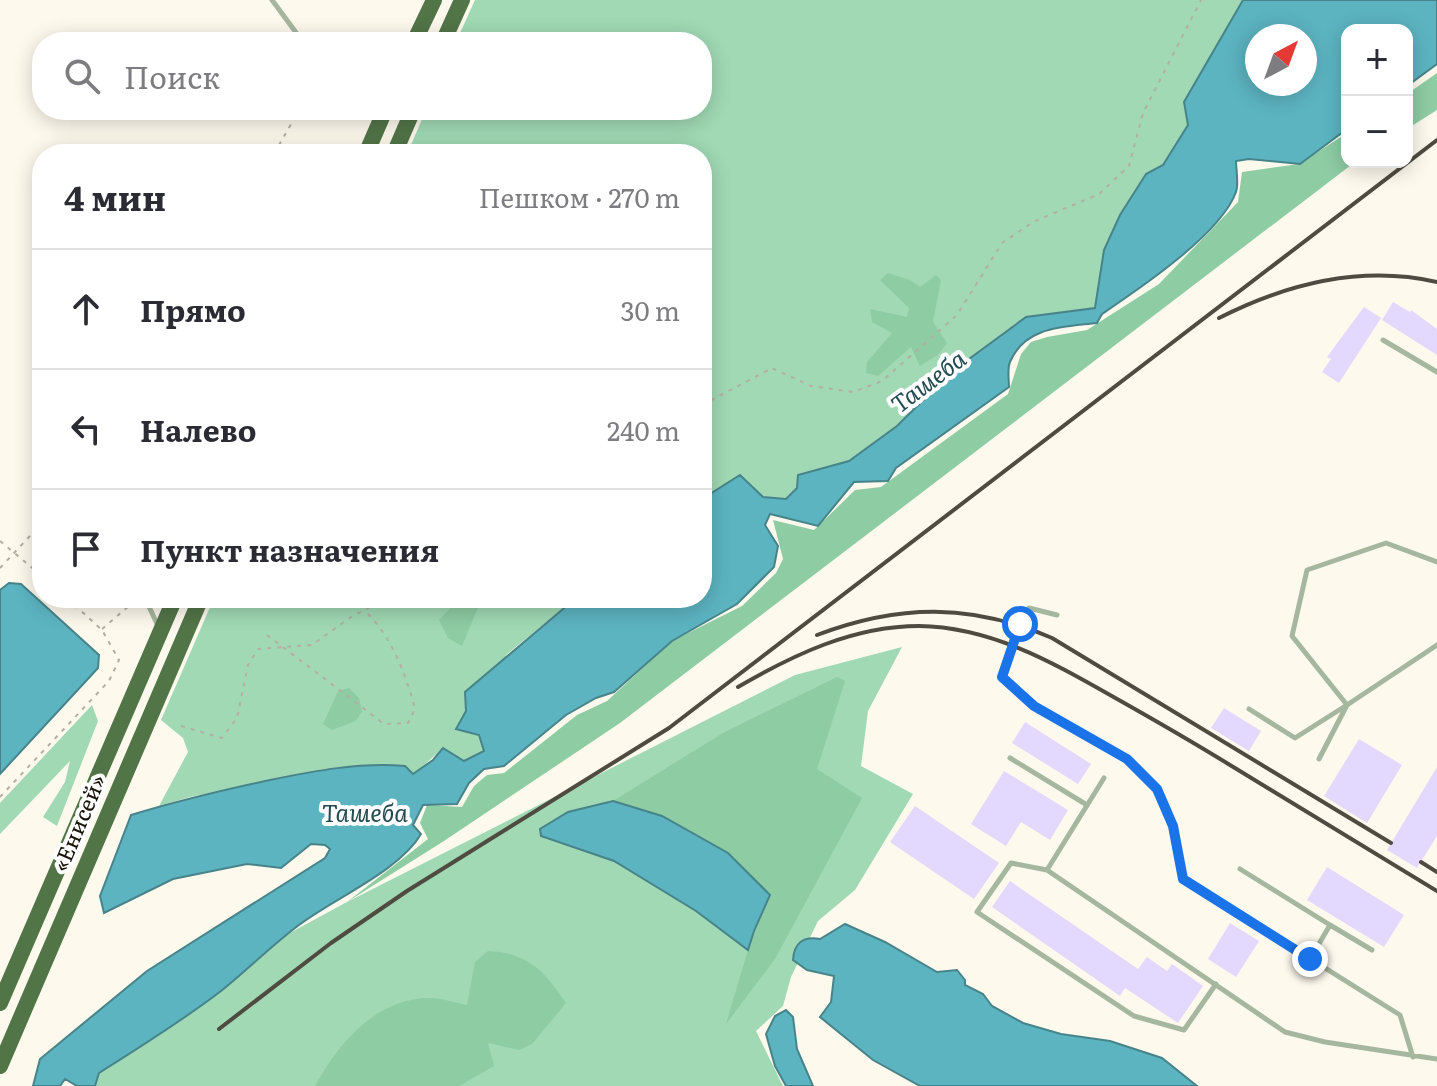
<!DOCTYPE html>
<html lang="ru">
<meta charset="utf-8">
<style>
:root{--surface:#fff;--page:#f2f2f3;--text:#2b2b33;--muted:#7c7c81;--line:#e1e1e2}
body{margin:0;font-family:Literata,serif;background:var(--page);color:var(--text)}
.controls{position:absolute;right:24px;top:24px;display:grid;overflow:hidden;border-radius:16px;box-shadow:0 4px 20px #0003}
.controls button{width:72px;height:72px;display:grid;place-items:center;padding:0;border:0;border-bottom:2px solid var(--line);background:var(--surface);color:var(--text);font:40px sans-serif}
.compass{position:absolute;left:1245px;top:24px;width:72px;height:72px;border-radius:50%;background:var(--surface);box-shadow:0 4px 20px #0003;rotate:41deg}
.stop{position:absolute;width:24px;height:24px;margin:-18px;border:6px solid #1a73e8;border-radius:50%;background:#fff}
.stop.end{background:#1a73e8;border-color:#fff;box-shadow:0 2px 8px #0008}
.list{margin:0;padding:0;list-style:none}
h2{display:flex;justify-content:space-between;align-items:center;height:104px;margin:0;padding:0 32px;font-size:34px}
h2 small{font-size:26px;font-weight:400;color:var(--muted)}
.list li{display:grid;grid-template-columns:52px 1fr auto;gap:24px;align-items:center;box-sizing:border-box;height:120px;padding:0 32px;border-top:2px solid var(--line)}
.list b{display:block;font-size:30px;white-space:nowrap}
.list em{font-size:26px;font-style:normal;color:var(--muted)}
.icon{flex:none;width:44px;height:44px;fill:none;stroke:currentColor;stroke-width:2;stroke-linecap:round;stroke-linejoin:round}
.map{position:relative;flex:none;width:1437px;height:1086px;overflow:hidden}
.search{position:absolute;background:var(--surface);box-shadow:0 4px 20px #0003;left:32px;top:32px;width:680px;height:88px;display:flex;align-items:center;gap:20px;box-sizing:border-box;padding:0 28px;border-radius:32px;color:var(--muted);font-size:30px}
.panel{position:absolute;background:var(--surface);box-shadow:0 4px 20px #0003;left:32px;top:144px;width:680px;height:464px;border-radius:32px}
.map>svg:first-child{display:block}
.green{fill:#a0d9b4}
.forest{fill:#8ecca4}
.water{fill:#5cb4c1;stroke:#47848a;stroke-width:2;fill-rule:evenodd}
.building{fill:#e3d8fd}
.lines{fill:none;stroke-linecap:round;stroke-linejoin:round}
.path{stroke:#b4afa4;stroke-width:2;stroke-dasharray:4 6;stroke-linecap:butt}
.service{stroke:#a5b79f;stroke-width:5}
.trunk{stroke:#527548;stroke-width:16}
.rail{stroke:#4f4b40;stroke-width:4}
.route{stroke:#1a73e8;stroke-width:10}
.labels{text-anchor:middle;stroke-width:8;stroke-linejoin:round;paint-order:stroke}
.street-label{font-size:22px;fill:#171308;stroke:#fff}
.water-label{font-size:24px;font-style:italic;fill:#234c52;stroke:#fff}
</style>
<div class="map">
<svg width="1437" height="1086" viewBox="0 0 1437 1086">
<rect width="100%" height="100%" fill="#fef9ed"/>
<!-- green -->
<path class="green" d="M475,0H1243L1184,102L1188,125L1163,165L1145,174L1120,215L1104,250L1095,308L1026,317L954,370L897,426L848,461L798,475L797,488L786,499L763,497L740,475L702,499V154H407L426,110H702V42H456Z
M214,598H576L506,655L479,735L484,751L463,761L443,748L413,775L381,764L315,771L190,797L159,806L188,752L183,738L161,720Z
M902,647L868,711L861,766L913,794L855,890L818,921L791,977L783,1006L756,1031L783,1086H86L90,1063L286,935L347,902L795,675Z
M92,705L98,721L57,826L43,817L65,782L70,761L0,834V803Z"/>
<!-- forest -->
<path class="forest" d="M1437,73V110L1407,129V94Z
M1347,133V162H1355L620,723L444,841L347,902L428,839L420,823L427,805L462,807L474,786L487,775L504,773L577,715L607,701L672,641L742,606L776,573L783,559L773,520L814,530L855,490L881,487L1008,394L1021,354L1031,342L1047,337L1087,330L1159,284L1238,202L1242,172L1299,164Z
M888,273L910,280L920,287L936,275L941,280L933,322L947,343L938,355L920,366L911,347L878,376L866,373L867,362L892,333L872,322L870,309L907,317L909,308L880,280Z
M460,598H482L462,646L448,638L439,620Z
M837,677L845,681L817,769L862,798L775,959L726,1024L748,950L770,895L662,816L613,801L723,733Z
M349,688L359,698L362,711L356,721L332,730L323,724L338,691Z
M488,951C529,953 545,972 566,1003L532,1044L519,1050L488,1043L494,1066L459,1086H315C339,1042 377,998 430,998C442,998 455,1003 467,1005L475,962Z"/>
<!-- water -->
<path class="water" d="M1243,0H1437V64L1407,86V30H1347V129L1300,164L1249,159L1236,161C1236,170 1239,183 1236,192C1221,234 1139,289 1102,314L1097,323C1064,327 1025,326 1010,362C1007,369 1009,380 1009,387L896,468L888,481L854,482L818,526L770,514L765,525L778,546L774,567L737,604L672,641L614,692L596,698L566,715L504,766L484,769L469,783L457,804L423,805L413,825L421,834C399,872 330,900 295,928C269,948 246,971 221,991C182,1021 140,1047 99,1073L95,1086H77L65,1079L60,1086H33L40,1059L147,971L325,858L330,849L325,845L311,844L281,868L247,864L173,879L104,913L100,896L131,815C177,801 223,790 270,780C314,771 360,762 405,766L413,774L433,760L443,748L464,761L484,751L479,735L456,729L466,711L465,692L576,598H702V499L740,475L763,497L786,499L797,488L798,475L849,461L897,426L954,370L1026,317L1095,308L1104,250L1120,215L1146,174L1163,165L1188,125L1184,102ZM1257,36H1305V84H1257Z
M9,583L21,584L99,655L98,668L0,774V590Z
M613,801L662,816L728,853L770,895L754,931L748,950L696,911L614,861L541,836L540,829L568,812Z
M845,924L885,942L937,972L957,970L965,980V985L983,994L992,1006L1023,1023L1061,1034L1110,1041L1162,1058L1197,1086H920L873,1060L820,1017L831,1002L834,976L807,970L793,960C794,943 803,936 820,939Z
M786,1010L793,1017L797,1049L813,1086H786L775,1066L766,1034L775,1016Z"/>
<!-- building -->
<path class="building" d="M1393,302L1410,312L1411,310L1437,329V355L1382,320Z
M1364,307L1381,318L1339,383L1322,372L1331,359L1327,357Z
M1224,708L1261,731L1249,751L1211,728Z
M1025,722L1091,764L1078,784L1012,743Z
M1359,739L1402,765L1367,823L1324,796Z
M1437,767V836L1417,868L1387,850Z
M1004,771L1068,810L1050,840L1021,822L1006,846L971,824Z
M915,806L999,863L974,899L890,842Z
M1327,867L1404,915L1384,947L1307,900Z
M1010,881L1138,969L1147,957L1167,971L1172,964L1203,986L1178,1023L1125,988L1120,996L992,907Z
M1230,923L1259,941L1236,977L1208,959Z"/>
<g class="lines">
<!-- path -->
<path class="path" d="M274,154L299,110
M702,405L772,368L811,386L853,392L882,381L957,315L1002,243L1033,222L1099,194L1129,166L1143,113L1201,0
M0,541L42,576
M0,568L42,523
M102,629L137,599
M267,635L384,724L408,723L415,709C406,674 391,635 364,610
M181,726L222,738L237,718L248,665L258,649L312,645L351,617L387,598
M0,797L109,681L119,660L102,630L67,598"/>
<!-- service -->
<path class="service" d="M272,0L303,42
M1383,340L1437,372
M1437,562L1386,543L1307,570L1292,636L1347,705L1437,645
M145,598L158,626
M1057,615L1029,608L1020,624L1002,677L1034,706L1127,759L1157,789L1173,826L1183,879L1400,1015L1413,1057
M1249,709L1295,738L1347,705L1319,759
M1010,758L1087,805
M1240,869L1330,925L1310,959
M1047,870L1104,778
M1330,925L1372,950
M1216,984L1184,1030L1134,1016L977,912L1011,863L1047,870L1285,1032L1325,1042L1437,1059"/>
<!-- trunk -->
<path class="trunk" d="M414,42L434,0
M443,42L462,0
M366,154L385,110
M394,154L413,110
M0,1003L175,598
M0,1066L201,598"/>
<!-- rail -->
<path class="rail" d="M1219,318C1286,284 1362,265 1437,282
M817,635C899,604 971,603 1052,638L1391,843
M738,687C793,655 853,626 919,626C990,627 1050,661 1110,695C1151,718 1191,741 1230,765C1299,807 1368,849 1437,891
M1421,862L1437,872
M219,1029L331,943L407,891L669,728L1437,140"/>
</g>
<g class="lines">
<!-- route -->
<path class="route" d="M1020,624L1002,677L1034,706L1127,759L1157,789L1173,826L1183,879L1310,959"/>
</g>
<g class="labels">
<!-- street labels -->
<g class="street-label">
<text transform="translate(79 823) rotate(-67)" y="8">«Енисей»</text>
</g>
<!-- water labels -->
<g class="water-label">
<text transform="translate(929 382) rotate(-37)" y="8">Ташеба</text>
<text x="365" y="822">Ташеба</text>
</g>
</g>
</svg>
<div class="controls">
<button>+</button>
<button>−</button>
</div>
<svg class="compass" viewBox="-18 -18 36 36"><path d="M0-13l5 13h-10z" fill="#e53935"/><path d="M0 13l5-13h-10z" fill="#7c7c81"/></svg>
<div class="stop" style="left:1020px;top:624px"></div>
<div class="stop end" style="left:1310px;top:959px"></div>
<div class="search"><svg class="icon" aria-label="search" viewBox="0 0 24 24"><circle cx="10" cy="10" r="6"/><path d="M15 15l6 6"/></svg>Поиск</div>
<section class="panel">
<h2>4 мин<small>Пешком · 270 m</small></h2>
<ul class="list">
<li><svg class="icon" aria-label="ahead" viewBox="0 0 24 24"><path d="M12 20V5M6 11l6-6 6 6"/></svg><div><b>Прямо</b></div><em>30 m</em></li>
<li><svg class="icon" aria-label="left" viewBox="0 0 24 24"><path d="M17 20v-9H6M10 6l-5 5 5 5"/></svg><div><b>Налево</b></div><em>240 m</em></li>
<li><svg class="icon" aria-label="arrive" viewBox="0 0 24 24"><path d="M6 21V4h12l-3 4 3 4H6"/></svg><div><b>Пункт назначения</b></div></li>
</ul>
</section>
</div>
